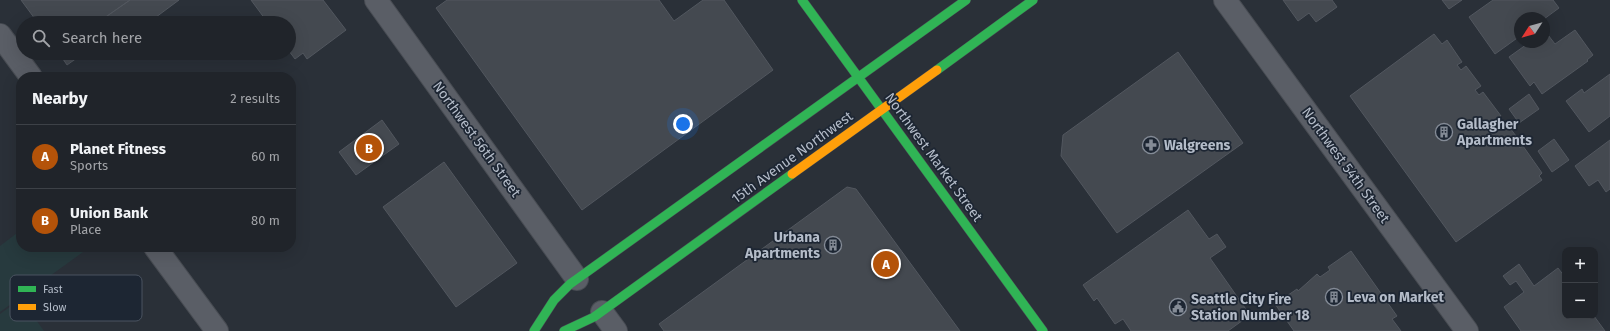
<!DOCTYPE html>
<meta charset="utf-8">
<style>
:root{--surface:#20242a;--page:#282c32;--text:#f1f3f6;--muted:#a2a4a8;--line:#3d4147;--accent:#b45309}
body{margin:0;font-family:"Fira Sans",sans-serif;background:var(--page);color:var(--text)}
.controls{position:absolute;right:12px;bottom:12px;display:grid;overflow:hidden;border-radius:8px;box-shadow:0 4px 16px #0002}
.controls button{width:36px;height:36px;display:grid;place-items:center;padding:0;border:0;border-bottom:1px solid var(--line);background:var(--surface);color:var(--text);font:20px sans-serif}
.compass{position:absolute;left:1514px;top:12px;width:36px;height:36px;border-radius:50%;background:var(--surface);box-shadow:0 4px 16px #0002;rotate:234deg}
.you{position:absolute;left:683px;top:124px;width:14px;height:14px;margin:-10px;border:3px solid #fff;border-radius:50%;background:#1a73e8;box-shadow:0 0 0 6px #1a73e833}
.badge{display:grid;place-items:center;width:26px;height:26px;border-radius:50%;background:var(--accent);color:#fff;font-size:13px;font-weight:700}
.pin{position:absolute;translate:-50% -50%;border:2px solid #fff;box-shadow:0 1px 4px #0006}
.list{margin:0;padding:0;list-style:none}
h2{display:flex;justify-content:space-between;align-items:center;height:52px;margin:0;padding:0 16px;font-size:17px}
h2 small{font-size:13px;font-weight:400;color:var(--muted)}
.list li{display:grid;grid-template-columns:26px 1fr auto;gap:12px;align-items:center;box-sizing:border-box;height:64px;padding:0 16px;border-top:1px solid var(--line)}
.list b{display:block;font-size:15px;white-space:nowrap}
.list p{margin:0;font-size:13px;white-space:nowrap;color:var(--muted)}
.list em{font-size:13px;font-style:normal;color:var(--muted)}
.icon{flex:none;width:22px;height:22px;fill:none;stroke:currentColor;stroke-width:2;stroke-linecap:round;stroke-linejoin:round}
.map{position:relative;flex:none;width:1610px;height:331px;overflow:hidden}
.search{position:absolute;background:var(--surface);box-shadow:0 4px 16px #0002;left:16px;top:16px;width:280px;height:44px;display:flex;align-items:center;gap:10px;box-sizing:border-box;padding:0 14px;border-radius:22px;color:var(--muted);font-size:15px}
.panel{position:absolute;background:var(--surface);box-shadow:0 4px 16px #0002;left:16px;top:72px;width:280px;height:180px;border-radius:16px}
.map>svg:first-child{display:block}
.green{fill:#273a3e}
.building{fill:#444950;stroke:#52575f}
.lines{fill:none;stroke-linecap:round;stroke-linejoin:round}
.street-casing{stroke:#484c53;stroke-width:24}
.fast-casing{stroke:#484c53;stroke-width:10}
.slow-casing{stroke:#484c53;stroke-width:10}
.street{stroke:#5a5e66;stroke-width:22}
.fast{stroke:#30b455;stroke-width:9}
.slow{stroke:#ff9f0a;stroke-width:9}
.labels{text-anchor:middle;stroke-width:3.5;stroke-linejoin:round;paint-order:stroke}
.poi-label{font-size:14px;font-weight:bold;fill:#b4bcc9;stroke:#1d2633;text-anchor:start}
.street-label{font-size:14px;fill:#b4bcc9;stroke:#1d2633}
.key{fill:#1d2633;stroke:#4a5360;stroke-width:1}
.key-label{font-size:11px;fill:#b4bcc9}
</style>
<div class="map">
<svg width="1610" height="331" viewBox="0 0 1610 331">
<rect width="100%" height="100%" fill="#2a3038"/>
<!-- green -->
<path class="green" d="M21,230V247H90L0,312V246Z
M21,299L44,331H0V314Z"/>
<!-- building -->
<path class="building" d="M21,0H130L97,23H38Z
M130,0H179L148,23H97Z
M251,0H323L346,30L307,59L303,53L295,59L289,51V23H268Z
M447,0H659L674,21L703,0H724L773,70L582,210L436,8Z
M1283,0H1332L1337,7L1316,22L1309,13L1298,21Z
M1442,0H1462L1449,9Z
M1493,0H1553L1559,8L1544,19V18H1520V36L1495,54L1469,17Z
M1575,30L1593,55L1587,60L1588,61L1542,94L1534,82L1530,86L1509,57L1530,42H1544V32L1545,31L1555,44Z
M1434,34L1442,44L1447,40L1462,62L1457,65L1461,70L1466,66L1481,86L1475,90L1479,95L1483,92L1501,116L1496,119L1499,124L1504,120L1519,140L1516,142L1520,148L1523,146L1542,173L1539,176L1542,180L1456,242L1350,96Z
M1178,52L1243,143L1117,233L1061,156L1063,135Z
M59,53H84L67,65Z
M1610,74V116L1589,132L1566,101L1582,89L1584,93Z
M1529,94L1539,109L1519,123L1509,109Z
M382,120L399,144L356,175L339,152Z
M1554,139L1569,160L1552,172L1538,151Z
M1610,140V189L1606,192L1598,180L1589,186L1575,166Z
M444,162L517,263L456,307L383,207Z
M847,187L856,189L960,331H664L659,324Z
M1188,210L1209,239L1217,234L1226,247L1210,258L1250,315L1228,331H1131L1123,319L1115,324L1097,298L1094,301L1083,285Z
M1351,251L1397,316L1392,319L1401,331H1294L1275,304L1297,289L1298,291L1317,274L1320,277L1330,270L1328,267Z
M1519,264L1534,286L1558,268L1565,277V316H1594L1605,331H1521L1504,307L1524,292L1516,281L1510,285L1503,276Z"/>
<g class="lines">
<!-- street casing -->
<g class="street-casing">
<path id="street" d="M376,0L577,279
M1225,0L1467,331
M0,35L31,77
M155,247L217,331
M602,312L616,331"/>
</g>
<!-- fast casing -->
<g class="fast-casing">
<path id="fast" d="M802,0L1043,331
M937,70L1033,0
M534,331L554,300L570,284L966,0
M564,331L594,317L792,174"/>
</g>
<!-- slow casing -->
<g class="slow-casing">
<path id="slow" d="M792,174L937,70"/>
</g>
<!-- street -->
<use href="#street" class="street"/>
<!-- fast -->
<use href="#fast" class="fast"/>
<!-- slow -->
<use href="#slow" class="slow"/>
</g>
<!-- icons -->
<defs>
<g id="building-ring" transform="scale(0.9)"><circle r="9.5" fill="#1d2633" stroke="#848b96" stroke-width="1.5"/><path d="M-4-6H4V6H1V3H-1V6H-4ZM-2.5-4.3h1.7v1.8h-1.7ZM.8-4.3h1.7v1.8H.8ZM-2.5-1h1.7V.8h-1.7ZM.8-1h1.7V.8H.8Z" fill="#848b96"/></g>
<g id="pharmacy-ring" transform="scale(0.9)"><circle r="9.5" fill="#1d2633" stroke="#848b96" stroke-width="1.5"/><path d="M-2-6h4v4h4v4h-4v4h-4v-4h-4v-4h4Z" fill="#848b96"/></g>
<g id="civic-ring" transform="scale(0.9)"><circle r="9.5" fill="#1d2633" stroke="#848b96" stroke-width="1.5"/><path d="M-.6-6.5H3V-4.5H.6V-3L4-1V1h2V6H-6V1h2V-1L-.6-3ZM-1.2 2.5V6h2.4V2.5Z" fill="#848b96"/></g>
</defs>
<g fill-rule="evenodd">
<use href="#building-ring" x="1444" y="132"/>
<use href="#pharmacy-ring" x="1151" y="145"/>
<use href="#building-ring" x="833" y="245"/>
<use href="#building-ring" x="1334" y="297"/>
<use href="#civic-ring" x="1178" y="307"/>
</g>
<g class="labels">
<!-- poi labels -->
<g class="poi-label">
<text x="1457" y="129">Gallagher<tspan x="1457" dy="16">Apartments</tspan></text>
<text x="1164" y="150">Walgreens</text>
<text x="820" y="242" text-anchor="end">Urbana<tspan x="820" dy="16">Apartments</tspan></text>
<text x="1347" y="302">Leva on Market</text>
<text x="1191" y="304">Seattle City Fire<tspan x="1191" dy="16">Station Number 18</tspan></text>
</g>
<!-- street labels -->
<g class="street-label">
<text transform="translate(477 139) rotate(54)" y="5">Northwest 56th Street</text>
<text transform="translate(792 157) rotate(-36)" y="5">15th Avenue Northwest</text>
<text transform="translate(934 157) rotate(54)" y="5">Northwest Market Street</text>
<text transform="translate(1346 165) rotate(54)" y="5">Northwest 54th Street</text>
</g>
</g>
<!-- legend -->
<rect x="10" y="275" width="132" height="46" rx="6" class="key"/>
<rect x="18" y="286" width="18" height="6" fill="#30b455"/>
<rect x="18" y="304" width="18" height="6" fill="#ff9f0a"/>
<g class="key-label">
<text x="43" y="293">Fast</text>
<text x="43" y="311">Slow</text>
</g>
</svg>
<div class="controls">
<button>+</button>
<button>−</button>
</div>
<svg class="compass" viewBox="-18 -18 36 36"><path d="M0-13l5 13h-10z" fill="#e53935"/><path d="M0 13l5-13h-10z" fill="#a2a4a8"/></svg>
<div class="you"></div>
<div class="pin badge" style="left:886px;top:264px">A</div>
<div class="pin badge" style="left:369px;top:148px">B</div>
<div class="search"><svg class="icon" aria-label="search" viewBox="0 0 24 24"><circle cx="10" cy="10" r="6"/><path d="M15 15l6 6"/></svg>Search here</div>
<section class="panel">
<h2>Nearby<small>2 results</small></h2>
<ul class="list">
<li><span class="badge">A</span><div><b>Planet Fitness</b><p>Sports</p></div><em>60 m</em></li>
<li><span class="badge">B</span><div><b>Union Bank</b><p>Place</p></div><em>80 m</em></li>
</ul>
</section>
</div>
